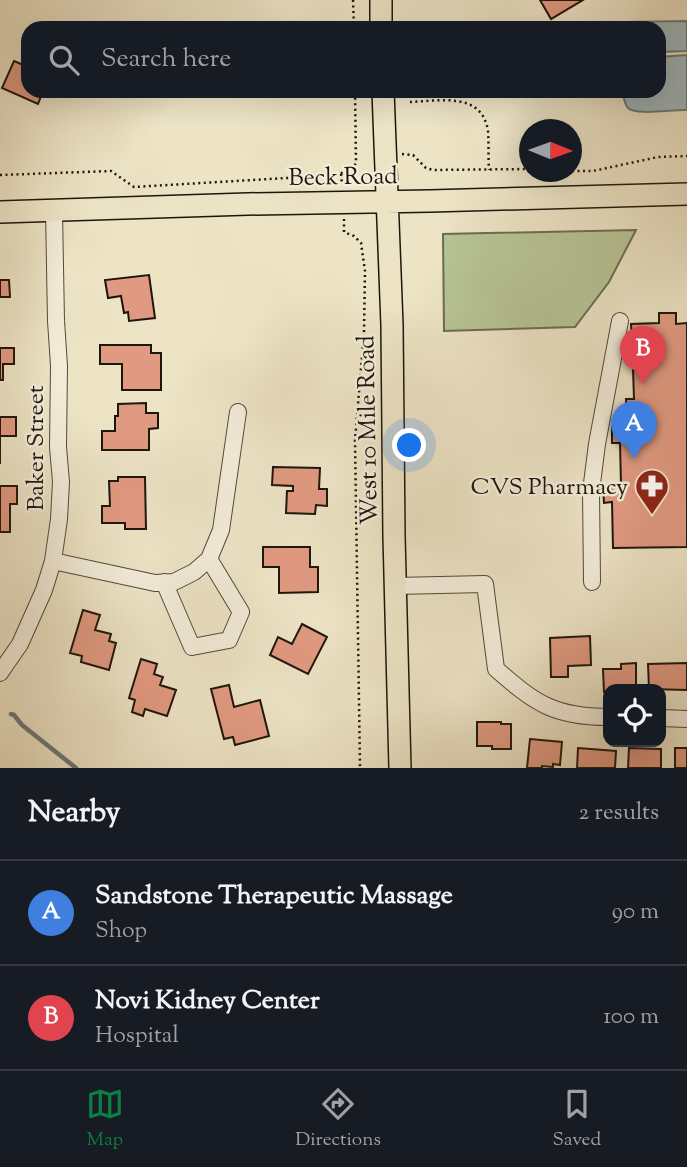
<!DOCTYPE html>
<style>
:root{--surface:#171b24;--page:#242831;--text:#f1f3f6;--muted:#9ea1a6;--line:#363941;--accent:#0b8043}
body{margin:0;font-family:"Sorts Mill Goudy",serif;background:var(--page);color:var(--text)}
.controls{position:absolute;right:21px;bottom:21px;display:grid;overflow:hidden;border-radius:14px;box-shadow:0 7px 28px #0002}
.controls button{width:63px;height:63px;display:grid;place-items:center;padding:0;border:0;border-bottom:2px solid var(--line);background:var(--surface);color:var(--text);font:35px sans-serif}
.compass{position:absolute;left:519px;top:119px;width:63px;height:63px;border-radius:50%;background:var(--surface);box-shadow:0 7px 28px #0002;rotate:91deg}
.you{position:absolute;left:410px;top:446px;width:24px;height:24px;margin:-18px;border:5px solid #fff;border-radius:50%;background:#1a73e8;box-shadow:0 0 0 10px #1a73e833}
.badge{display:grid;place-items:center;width:46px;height:46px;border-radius:50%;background:var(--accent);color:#fff;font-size:23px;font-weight:700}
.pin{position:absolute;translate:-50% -58px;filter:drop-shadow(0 2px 4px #0008)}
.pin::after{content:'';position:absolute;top:37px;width:24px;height:21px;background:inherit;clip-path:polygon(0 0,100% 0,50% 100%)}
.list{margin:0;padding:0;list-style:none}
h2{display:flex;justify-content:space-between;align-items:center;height:91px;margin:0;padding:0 28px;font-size:30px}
h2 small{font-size:23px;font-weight:400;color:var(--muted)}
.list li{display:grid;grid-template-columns:46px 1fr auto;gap:21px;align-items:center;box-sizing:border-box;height:105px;padding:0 28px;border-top:2px solid var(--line)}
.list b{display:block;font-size:26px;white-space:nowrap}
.list p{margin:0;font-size:23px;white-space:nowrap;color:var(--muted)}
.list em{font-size:23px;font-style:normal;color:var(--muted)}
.icon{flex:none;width:38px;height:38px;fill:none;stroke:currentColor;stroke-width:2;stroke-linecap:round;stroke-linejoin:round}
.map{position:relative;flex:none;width:687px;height:768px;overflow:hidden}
.search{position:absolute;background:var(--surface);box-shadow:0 7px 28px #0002;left:21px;right:21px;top:21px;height:77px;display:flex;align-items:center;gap:18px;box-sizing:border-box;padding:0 24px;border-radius:21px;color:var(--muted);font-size:26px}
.sheet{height:301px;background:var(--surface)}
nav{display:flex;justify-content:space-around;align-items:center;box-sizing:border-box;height:98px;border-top:2px solid var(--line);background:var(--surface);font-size:19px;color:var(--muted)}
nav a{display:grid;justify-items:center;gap:4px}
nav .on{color:var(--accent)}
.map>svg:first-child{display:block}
.green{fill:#b7c496;stroke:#6a6c51;stroke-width:2}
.water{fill:#a0bbc1;stroke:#6c7979;stroke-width:2}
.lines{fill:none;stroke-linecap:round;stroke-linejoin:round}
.stream{stroke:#6c7979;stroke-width:4.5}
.building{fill:#e19a82;stroke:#1e150c;stroke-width:2}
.minor-casing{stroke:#52493a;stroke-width:18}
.major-casing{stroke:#1e150c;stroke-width:24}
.path{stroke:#1e150c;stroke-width:2.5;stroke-dasharray:2 3.5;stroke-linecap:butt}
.minor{stroke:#f3edda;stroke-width:16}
.major{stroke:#ede4c6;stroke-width:21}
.labels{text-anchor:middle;stroke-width:5;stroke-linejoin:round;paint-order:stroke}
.street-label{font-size:24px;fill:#1e150c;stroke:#f3edda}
.poi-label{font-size:24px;fill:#1e150c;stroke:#f3edda;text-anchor:end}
</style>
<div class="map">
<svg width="687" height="768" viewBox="0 0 687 768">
<rect width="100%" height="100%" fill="#ede4c6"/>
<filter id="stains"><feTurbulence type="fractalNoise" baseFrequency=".00286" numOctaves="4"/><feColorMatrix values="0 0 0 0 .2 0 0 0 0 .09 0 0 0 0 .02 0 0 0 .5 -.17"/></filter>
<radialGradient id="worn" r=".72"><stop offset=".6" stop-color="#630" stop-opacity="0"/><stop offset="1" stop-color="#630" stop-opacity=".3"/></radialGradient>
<!-- green -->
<path class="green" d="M636,230L609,282L575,327L444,331L443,234Z"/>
<!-- water -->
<path class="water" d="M687,21V51L659,52V28H614L618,24L626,22Z
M687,55V110C674,109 637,116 628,108C624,103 624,97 622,91H659V57Z"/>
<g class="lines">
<!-- stream -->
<path class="stream" d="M11,714L14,715L22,725L76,768"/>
</g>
<!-- building -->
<path class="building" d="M540,0H583L551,19Z
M14,61L28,67V91H43L38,104L2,88Z
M149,275L155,318L129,321L128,312L124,313L121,296L108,298L105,280Z
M0,280H9L10,297H0Z
M659,313H676V324L687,323V547L613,548L612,502L604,503L603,486L621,485L620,443H612V427H627L626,399H634L633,369H640V340H632L631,324L659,323Z
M100,345H151V353H161V390H122V364H100Z
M0,348H14V364H3V380H0Z
M146,403V413H158V428L149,429V450H102V431H115V416H118V404Z
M0,417H16V436H0V464Z
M273,467L320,468L319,489H327V506L316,505L315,514L286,513L287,491H293V486L272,485Z
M118,477H145L146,529H125V523H102V506H110L109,481H118Z
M0,486H17V504H10V532H0Z
M263,547H310V567H318V592L279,593V567H263Z
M83,610L100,615L95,630L111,634L109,641L116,643L109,670L81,662L82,656L70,653Z
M302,624L327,637L308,674L270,655L278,637L292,644Z
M590,636L591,665L568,666V677H551L550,638Z
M141,659L157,664L154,674L163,677L160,685L176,690L167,716L145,709L143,716L132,712L135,700L129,698Z
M636,663V689H608V692H604L603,669H621V664Z
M687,663V690L649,689L648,664Z
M229,685L234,707L260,700L269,736L235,745L233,737L224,739L211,689Z
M477,722H501V724H511V749H492V746H477Z
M530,739L562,742L560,765L553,764V767L542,766V768H527Z
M578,748L616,751L615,768H577Z
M629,748L661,749V768H628Z
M675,748H687V768H675Z"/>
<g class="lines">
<!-- minor casing -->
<g class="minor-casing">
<path id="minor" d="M53,561L155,583L174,582L194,572L209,559L221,530L238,412
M164,582L192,647L229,640L241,612L209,559
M592,582L591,491L597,444L620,321
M395,586L485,584L496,669C535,703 554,717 608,717
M0,673L20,644L44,590L53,561L59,519L61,482L58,447L59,366L56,321L54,211
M661,718L687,719"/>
</g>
<!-- major casing -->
<g class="major-casing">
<path id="major" d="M381,0V28
M383,91L392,325L394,536L400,768
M0,212L248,204L430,201L687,194"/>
</g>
<!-- path -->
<path class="path" d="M353,0L354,28
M410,102C439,101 482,91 488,131C489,144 488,157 489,170
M402,154L413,155L426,168L433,170L530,169
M572,171H593L658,157L687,156
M341,174L342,184
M0,175L111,171L134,187L337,175L352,169L356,163L355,91
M344,219V232L354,236L361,243L365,271L364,332L355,440L360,768"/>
<!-- minor -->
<use href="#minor" class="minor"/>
<!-- major -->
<use href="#major" class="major"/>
</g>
<!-- icons -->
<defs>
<g id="pharmacy-pin" transform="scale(1.75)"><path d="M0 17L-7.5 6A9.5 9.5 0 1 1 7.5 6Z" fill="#8f2418" stroke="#f3edda"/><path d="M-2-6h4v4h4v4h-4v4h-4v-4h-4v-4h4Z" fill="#fff"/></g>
</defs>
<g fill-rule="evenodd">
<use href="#pharmacy-pin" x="652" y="486"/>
</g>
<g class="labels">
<!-- street labels -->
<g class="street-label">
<text transform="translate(343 176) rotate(-1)" y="8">Beck Road</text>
<text transform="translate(367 430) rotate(-91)" y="8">West 10 Mile Road</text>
<text transform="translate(35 448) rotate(-90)" y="8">Baker Street</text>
</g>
<!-- poi labels -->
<g class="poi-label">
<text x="628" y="494">CVS Pharmacy</text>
</g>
</g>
<rect width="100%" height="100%" filter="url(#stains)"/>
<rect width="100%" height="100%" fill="url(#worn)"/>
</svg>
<div class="controls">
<button><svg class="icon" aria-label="locate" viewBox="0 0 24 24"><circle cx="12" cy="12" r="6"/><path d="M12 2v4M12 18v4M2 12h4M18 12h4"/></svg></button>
</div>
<svg class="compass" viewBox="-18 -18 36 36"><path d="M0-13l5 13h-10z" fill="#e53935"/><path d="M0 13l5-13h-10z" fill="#9ea1a6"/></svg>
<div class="you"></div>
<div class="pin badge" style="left:634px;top:459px;background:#3f7fe0">A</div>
<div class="pin badge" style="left:643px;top:384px;background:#e0444e">B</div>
<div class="search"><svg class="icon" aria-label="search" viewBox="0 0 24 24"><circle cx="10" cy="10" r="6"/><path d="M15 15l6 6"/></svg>Search here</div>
</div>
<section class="sheet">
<h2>Nearby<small>2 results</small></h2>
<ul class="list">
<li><span class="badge" style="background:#3f7fe0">A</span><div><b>Sandstone Therapeutic Massage</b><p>Shop</p></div><em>90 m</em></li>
<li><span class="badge" style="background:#e0444e">B</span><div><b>Novi Kidney Center</b><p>Hospital</p></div><em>100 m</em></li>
</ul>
</section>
<nav>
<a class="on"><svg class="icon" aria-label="map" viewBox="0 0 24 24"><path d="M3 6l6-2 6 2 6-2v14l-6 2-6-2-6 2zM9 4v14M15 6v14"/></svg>Map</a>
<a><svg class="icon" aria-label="directions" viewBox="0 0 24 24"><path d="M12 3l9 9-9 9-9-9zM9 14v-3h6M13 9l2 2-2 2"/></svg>Directions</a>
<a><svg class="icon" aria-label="saved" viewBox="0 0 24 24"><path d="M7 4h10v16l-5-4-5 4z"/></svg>Saved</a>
</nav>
